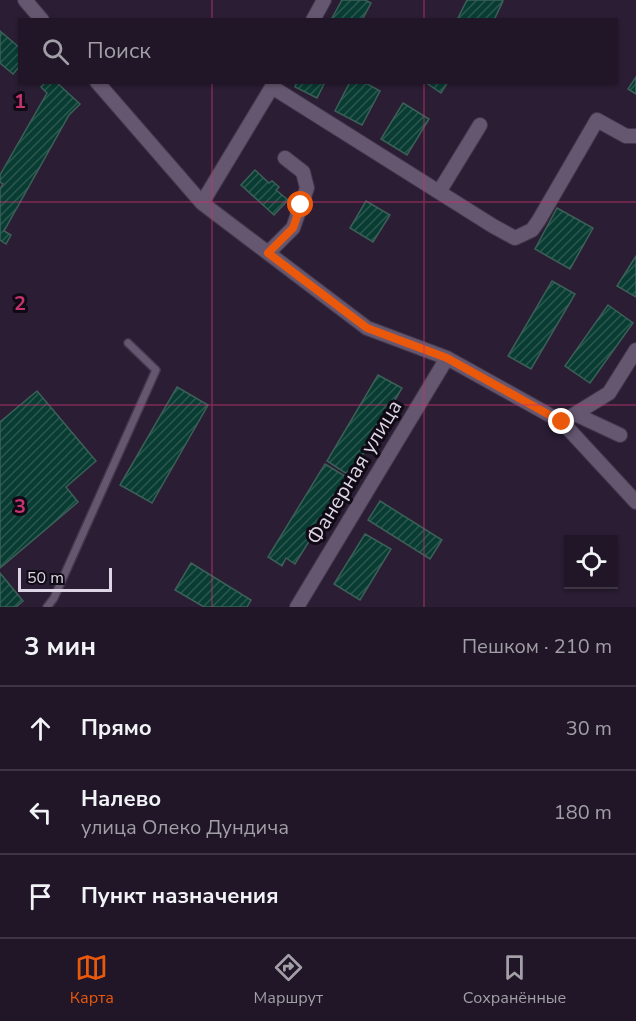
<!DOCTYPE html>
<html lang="ru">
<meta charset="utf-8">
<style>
:root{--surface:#201627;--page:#2d2333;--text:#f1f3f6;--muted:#a29fa7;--line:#3d3544;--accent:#ea580c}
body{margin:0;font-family:"Nunito Sans",sans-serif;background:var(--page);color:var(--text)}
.controls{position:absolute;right:18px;bottom:18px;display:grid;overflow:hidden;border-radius:0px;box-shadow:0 2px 4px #0004}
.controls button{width:54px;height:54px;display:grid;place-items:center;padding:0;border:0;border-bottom:2px solid var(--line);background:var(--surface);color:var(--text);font:30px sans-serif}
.scale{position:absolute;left:18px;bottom:15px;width:94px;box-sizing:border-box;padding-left:6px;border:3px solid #ddd5e5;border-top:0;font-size:16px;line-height:21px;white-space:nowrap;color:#ddd5e5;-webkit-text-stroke:4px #100a14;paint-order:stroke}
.stop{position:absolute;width:18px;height:18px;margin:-14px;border:4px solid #ea580c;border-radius:50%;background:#fff}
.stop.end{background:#ea580c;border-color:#fff;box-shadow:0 2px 6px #0008}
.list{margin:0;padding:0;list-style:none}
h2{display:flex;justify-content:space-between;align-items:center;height:78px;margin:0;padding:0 24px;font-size:26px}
h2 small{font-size:20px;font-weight:400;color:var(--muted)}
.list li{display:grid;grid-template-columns:39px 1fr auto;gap:18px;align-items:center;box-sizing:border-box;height:84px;padding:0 24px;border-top:2px solid var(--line)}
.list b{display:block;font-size:22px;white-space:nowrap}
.list p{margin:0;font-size:20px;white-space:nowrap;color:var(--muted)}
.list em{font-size:20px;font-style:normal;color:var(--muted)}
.icon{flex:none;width:33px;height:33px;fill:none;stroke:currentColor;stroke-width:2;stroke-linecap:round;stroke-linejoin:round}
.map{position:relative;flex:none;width:636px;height:607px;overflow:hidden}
.search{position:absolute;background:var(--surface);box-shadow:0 2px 4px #0004;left:18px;right:18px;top:18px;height:66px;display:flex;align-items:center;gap:15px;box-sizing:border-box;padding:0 21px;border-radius:0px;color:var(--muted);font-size:22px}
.sheet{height:330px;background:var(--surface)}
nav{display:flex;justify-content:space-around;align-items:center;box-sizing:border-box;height:84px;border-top:2px solid var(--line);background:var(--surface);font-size:16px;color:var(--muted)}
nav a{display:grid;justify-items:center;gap:3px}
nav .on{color:var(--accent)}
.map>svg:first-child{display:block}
.building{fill:url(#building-hatch);stroke:#3c6057;stroke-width:1.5}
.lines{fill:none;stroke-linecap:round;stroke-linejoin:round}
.service-casing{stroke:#43384b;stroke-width:10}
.minor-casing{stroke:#43384b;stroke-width:16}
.service{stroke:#665771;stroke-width:7}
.minor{stroke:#665771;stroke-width:14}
.route{stroke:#ea580c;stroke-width:8}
.grid{fill:none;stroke:#c63470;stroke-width:1.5;stroke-opacity:0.55}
.labels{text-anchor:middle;stroke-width:6;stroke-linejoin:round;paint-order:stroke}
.street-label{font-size:21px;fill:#ddd5e5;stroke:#100a14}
.grid-label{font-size:20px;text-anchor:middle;font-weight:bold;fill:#c63470;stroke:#100a14;stroke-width:6;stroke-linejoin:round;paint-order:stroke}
</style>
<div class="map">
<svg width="636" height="607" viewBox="0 0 636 607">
<defs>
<pattern id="building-hatch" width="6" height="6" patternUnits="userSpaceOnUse" patternTransform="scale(1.5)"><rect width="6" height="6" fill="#093d33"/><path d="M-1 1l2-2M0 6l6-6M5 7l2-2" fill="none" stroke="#2c5850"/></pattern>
</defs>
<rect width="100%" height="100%" fill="#2a1d34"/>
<!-- building -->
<path class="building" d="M342,0H365L371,3L362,20H331Z
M467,0H501L503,1L494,20H457Z
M0,31L20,48V66L13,74L0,63Z
M636,77V94L628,89Z
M46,82H56L80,104L69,115L4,231L11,235L6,244L0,240V189L3,184L0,182V175L47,93L41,87Z
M297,82H325L317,98L295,87Z
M350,82H364L380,91L362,125L335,111Z
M425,82H448L441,93Z
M403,103L429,119L407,155L381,139Z
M255,170L269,183L272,181L279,187L276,190L288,200L274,215L241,185Z
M366,201L390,215L373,242L350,228Z
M557,208L593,228L570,269L535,249Z
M636,256V297L617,286Z
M552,281L575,294L531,369L508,356Z
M608,305L633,323L590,383L565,366Z
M378,375L402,388L350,476L327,461Z
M177,387L208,405L152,503L120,485Z
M37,391L96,461L66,487L78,502L0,568V422Z
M325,464L348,478L295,564L286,558L282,566L268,557Z
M380,501L442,540L430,559L368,520Z
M365,534L391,549L360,600L334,584Z
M191,563L251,600L247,607H204L175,590Z
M0,573L23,601L16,607H0Z"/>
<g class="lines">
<!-- service casing -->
<g class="service-casing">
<path id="service" d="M47,607L54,598L156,370L128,343"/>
</g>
<!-- minor casing -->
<g class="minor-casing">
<path id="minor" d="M25,0L42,20
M313,20L324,0
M97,82L202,203L367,328L447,358L562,422L636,502
M272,87L493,226L515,238L532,230L539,220L597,120L626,136H636
M439,192L480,125
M202,203L275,82
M268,253L293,228L307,188L303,172L285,158
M575,414L620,435
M562,422L609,393L636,350
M297,607L447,358"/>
</g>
<!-- service -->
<use href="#service" class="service"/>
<!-- minor -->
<use href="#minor" class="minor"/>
</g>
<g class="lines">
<!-- route -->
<path class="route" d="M301,205L293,228L268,253L367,328L447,358L562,422"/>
</g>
<!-- grid -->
<path class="grid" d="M212,0V20M424,0V20M212,82V607M424,82V607M0,202H636M0,405H636"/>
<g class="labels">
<!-- street labels -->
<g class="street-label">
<text transform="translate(354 472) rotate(-59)" y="7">Фанерная улица</text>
</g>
</g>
<g class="grid-label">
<text x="20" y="108">1</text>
<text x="20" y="310">2</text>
<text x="20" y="513">3</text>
</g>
</svg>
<div class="controls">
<button><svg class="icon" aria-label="locate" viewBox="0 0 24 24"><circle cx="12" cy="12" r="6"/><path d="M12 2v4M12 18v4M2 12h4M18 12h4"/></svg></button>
</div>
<div class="scale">50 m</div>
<div class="stop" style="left:301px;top:205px"></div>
<div class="stop end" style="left:562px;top:422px"></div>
<div class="search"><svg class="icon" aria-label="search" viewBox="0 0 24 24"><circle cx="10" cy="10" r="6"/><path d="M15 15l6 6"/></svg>Поиск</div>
</div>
<section class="sheet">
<h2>3 мин<small>Пешком · 210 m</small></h2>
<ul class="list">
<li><svg class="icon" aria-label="ahead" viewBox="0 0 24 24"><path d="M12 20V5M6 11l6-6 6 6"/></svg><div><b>Прямо</b></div><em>30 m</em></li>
<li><svg class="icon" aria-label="left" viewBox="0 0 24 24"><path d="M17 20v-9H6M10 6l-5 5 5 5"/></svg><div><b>Налево</b><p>улица Олеко Дундича</p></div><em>180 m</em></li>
<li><svg class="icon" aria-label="arrive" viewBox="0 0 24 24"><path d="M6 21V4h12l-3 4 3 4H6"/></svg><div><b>Пункт назначения</b></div></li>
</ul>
</section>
<nav>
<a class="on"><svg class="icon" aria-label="map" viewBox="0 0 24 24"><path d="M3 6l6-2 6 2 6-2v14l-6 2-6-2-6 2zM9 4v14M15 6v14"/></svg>Карта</a>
<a><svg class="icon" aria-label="directions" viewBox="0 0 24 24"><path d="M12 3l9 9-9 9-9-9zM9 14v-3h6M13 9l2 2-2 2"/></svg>Маршрут</a>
<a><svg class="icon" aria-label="saved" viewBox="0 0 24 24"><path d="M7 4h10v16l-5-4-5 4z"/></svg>Сохранённые</a>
</nav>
